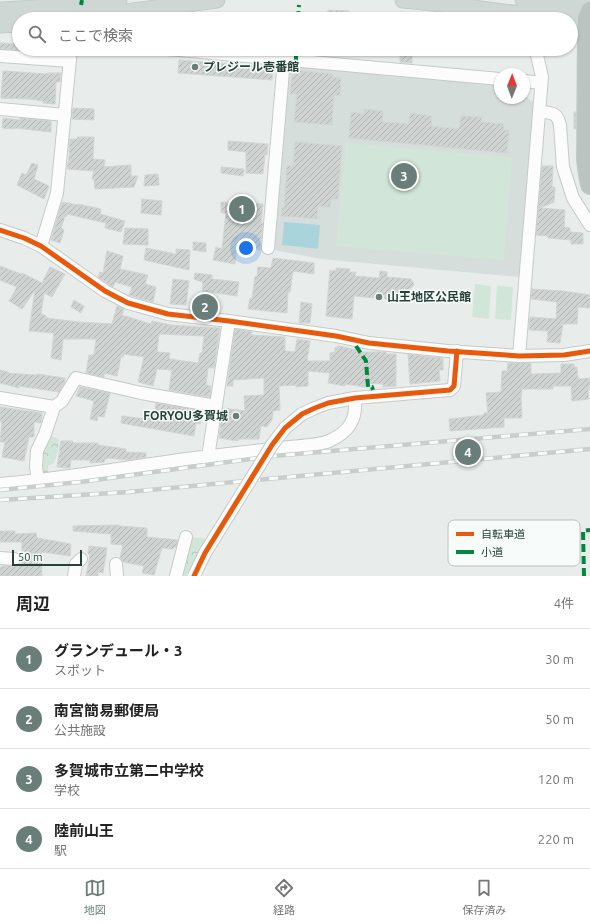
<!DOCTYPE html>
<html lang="ja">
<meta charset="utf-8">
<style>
:root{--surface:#fff;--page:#f2f2f2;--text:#222;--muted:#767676;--line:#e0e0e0;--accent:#697e78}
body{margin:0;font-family:Ubuntu,"Noto Sans JP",sans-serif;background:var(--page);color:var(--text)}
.compass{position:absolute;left:494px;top:68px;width:36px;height:36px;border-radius:50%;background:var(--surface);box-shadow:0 1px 3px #0004;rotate:1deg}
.scale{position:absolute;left:12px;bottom:10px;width:70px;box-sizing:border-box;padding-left:4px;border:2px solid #24423a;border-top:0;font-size:11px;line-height:14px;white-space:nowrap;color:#24423a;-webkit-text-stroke:3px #f7fbf9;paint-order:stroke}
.you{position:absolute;left:246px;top:248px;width:14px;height:14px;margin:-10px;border:3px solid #fff;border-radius:50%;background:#1a73e8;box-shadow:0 0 0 6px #1a73e833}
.badge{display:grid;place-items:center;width:26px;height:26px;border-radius:50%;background:var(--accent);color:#fff;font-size:13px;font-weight:700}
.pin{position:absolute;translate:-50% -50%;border:2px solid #fff;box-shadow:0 1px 4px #0006}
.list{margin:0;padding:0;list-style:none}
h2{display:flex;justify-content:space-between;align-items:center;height:52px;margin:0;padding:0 16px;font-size:17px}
h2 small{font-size:13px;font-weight:400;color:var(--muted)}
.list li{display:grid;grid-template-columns:26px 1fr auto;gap:12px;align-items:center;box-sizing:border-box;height:60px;padding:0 16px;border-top:1px solid var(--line)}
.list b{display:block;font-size:15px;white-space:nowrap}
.list p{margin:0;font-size:13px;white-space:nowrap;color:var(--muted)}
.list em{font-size:13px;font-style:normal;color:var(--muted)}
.icon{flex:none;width:22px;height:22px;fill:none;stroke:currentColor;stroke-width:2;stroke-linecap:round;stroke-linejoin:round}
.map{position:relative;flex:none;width:590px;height:576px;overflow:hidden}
.search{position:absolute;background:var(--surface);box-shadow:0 1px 3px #0004;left:12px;right:12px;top:12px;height:44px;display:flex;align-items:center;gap:10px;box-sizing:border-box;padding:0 14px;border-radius:22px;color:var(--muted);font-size:15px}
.sheet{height:292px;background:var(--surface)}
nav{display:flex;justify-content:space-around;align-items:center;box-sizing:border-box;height:56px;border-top:1px solid var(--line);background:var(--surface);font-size:11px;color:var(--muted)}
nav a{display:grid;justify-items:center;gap:2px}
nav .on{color:var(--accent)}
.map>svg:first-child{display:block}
.built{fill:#d6dedb}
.park{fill:url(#park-crowns)}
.garden{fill:#d1e6d8}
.water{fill:#a9d4db}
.building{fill:url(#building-hatch);stroke:#d1d6d4;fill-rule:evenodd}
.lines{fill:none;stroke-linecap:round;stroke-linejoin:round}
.minor-casing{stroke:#c5cac8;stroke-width:14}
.major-casing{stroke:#c3ccc9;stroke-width:17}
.highway-casing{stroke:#c3ccc9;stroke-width:20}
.minor{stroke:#fcfcfc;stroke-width:12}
.major{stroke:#cfd7d5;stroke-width:15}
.highway{stroke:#bcc4c2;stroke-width:18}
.rail-casing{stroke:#c9cdcc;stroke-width:4.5}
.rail{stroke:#f7fbf9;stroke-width:3;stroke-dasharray:9;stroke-linecap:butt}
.minor-bridge-casing{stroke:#c5cac8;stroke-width:14;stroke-linecap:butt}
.minor-bridge{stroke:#fcfcfc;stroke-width:12}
.quiet{stroke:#00873e;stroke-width:4;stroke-dasharray:8 4;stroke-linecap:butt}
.cycleway-casing{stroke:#f7fbf9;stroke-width:8}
.cycleway{stroke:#e8590c;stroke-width:5}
.poi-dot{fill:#697e78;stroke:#f7fbf9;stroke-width:1.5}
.labels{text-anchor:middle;stroke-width:3;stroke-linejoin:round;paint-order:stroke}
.poi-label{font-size:12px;font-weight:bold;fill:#24423a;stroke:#f7fbf9;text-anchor:start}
.key{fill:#f7fbf9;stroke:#b8c4c0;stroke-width:1}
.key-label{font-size:11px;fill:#24423a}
</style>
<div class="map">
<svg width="590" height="576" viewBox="0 0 590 576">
<defs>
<pattern id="park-crowns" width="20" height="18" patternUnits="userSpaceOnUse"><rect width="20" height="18" fill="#d1e6d8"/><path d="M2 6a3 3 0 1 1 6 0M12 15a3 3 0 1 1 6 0" fill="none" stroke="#b3c6ba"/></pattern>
<pattern id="building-hatch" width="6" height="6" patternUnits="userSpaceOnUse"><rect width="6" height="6" fill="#cfd4d2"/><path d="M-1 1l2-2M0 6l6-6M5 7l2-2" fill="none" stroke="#b2b7b5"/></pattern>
</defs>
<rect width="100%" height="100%" fill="#e8edeb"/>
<!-- built -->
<path class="built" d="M289,66L500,83V98H524V95L534,103L519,277L321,259L274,250Z"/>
<!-- park -->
<path class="park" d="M50,436L59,439C58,449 59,462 48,466V475L41,476L43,453L45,446Z
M192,537L218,540L207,561L201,576H183Z"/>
<!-- garden -->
<path class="garden" d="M346,143L512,158L504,260L336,246Z
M475,284L491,286L489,319L472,317Z
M497,286L513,287L511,320L495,319Z"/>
<!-- water -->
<path class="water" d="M284,222L320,225L318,249L282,245Z"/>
<!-- building -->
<path class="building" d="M328,10L349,11V19H328Z
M0,43L19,44V50L0,49Z
M400,54L412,56V63L400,62Z
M179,60L273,67L272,80L178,73Z
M293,70L333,74L332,77L341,78L340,96L334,95L332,125L294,122L297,94H290Z
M3,71L47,74V73H61L60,82H56L55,104L43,103V101L29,99L1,98Z
M73,108L94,109V120L72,119Z
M364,109L383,111L382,122L409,124L410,113L432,116L431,126L459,129L461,116L482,117L481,122L504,124L503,130H509L507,153L349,138L351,112L364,114Z
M574,112H576V129H574Z
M3,118L20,120V118L51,121V132L15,128V129L2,128Z
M77,137H94L93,159L105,160L104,167L131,165V176H138L134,187L95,189L94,179H92L94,171L67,169L70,152H69L70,139H77Z
M228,141L268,144L267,155L265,154L263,174L246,173V152L228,150Z
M295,142L342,146L338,199H331L330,207L318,206L317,219L281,216L282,208H284L287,166H293Z
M32,163L38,165L34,179L49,186L44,199L17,185L22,173L26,175Z
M542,166H553L552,187H555L554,202L540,208L565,210L564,227L570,228V232L583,233V244H571V240L548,238V236L536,235Z
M221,167L244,169L243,176L221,173Z
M158,174L159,185L144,186L145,175Z
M142,199L162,201L161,215L141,213Z
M62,202L78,205V204L101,209L100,214L125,221L121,232L105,228L106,223L67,214L66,217L65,216L61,228L64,230L60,243L51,240Z
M221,202L263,204L261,223H263L260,250L237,246L235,264L213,260L216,247L222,249L226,213H221Z
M125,228L148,229V245L123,244Z
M193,242L206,243V252L193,250Z
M146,248L176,254V249L190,250L189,270L144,260Z
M107,251L123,256L120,269L148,275L145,284L156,287L153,302L129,295L132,287L115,282L113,287L98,277L100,272L103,273Z
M273,258L314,263V274L293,271L290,292H288L287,313L248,309L250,298L252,299L255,276L257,277L258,267L271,268Z
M0,266L21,274L22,273L42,283L50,267L65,274L52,297L44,293L41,314L46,316V318L78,322L112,324L117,306L124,309L122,315L151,324L152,321L171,325L220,328L214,368H208L206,385L211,386L210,397L169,390L172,370L157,369L153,386L138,382L144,357L124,354L123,357H121L117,376L104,373V377L86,373L89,355H94L96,339H63L61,360L51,358L54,333L29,331L35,290L22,309L9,301L17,287L0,280ZM159,334L204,336L202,353H200L198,363L169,359L170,353L157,352Z
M336,268L350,269L349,272H356L355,276L379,278L380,271L387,272V277L411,279L413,282L414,285L410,289L409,301L354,296L352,319L326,316L330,270L336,271Z
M195,273L212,275V279L239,282L237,296L210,292V311L201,310L203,282L194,279Z
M173,279L189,281L186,305L170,304Z
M532,289L563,291L590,295V308L578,307L577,324H563L560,343L547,342L548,331L529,330L530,317L556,319L557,302L531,299Z
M74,300L84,306L81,313L71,307Z
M301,302L312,304L310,323H299Z
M235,329L252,332L251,335L285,337V351L295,352L297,339L310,341L307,361H330V353L335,352V348L339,346L356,350V352H386V354H396V386L383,387V384L365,383V387L345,384V386L328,383L330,373L308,371V386L296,387V385L279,386L280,410L273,411L272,420L267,427L261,426L259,439H238V441L219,438L223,408L245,411L244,396L264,395V378L233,380V386H227Z
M408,354L429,357L443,358V370H439L440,381L410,384Z
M508,363H531V374L561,373V364H574V367H577L578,379L590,378V389H588L589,399L572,401L571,386H553V389H522L521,397L522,418H504V427L450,431L449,419L484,415V413H488L486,393L501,392L502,371H507Z
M0,370L8,372V373L36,375L37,374L65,378L64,384L59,392L19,386V388L0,383Z
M80,387L110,393L104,417L98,416L97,421L90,419L94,401L76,396Z
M156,403L203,411L200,424L196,423L194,436L121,423L122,416L146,419V416L154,418Z
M0,407L42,413L41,423L34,422V437H29L24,461L2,457L5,442H0L2,422H0Z
M61,441H73V443H98V445L126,449V452L146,453V457L127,460L108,458L105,459L104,462L90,463V460H71L70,468L57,467Z
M119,525V526L147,528V537L178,540L176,547H174L173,549L162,548L154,575L142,573L144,566L123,562L120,558L123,545L111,544V534L73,531V526Z
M0,531H15V534L36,533L37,538L71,544L70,556L41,552L42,576H0V567H2V566H17L20,564H22V542H0Z
M89,546L107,548L103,573L98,572V576H86L90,555L88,554Z"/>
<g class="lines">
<!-- minor casing -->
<g class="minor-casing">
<path id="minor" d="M168,49L500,79
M0,56L70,61
M524,81L541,83
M0,109L65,115
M539,111C551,114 557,111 560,125L563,167L573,198L590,225
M0,230L24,238L41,246L105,291L128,303L168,314L229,321L336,336L369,343L448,351L519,356L564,355L590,351
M41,246L57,193L71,49
M268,248L284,59
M519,356L542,77L537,55L534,49
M0,398L54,407
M302,414L315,408L328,403L355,398L450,390L454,386L457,351
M208,457L229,321
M38,481L36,467L37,451L45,434L54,407L62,401L76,378L141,393L216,406
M0,484C71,478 141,464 211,456C238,453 264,450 290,447C300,446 320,445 329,441C349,432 357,420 355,398
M0,558L14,559
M116,564L117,576
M74,576L76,564L81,559
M176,576L186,537"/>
</g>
<!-- major casing -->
<g class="major-casing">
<path id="major" d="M403,0L443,4L520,14L590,19
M523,0L590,4
M0,10C40,8 80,5 119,0
M72,19L217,0
M0,25L19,24"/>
</g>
<!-- highway casing -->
<g class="highway-casing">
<path id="highway" d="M590,11L587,19L586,160L588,175L590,185"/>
</g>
<!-- minor -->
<use href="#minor" class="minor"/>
<!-- major -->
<use href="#major" class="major"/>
<!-- highway -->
<use href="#highway" class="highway"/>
<!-- rail casing -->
<g class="rail-casing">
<path id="rail" d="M0,490L80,482L273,456L590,429
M0,500L128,492L590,449"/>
</g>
<!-- rail -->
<use href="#rail" class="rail"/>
<!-- minor-bridge casing -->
<g class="minor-bridge-casing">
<path id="minor-bridge" d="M194,576L205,553L272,445L285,428L302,414"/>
</g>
<!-- minor-bridge -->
<use href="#minor-bridge" class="minor-bridge"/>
<!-- quiet -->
<path class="quiet" d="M81,5L82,0
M298,19L299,5
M296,61V49
M356,346L366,361L368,387H372L373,390
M584,576L583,531L590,530"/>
<!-- cycleway casing -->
<g class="cycleway-casing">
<path id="cycleway" d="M0,230L24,238L41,246L105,291L128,303L168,314L229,321L336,336L369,343L448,351L519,356L564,355L590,351
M194,576L205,553L272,445L285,428L302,414L315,408L328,403L355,398L450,390L454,386L457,351"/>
</g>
<!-- cycleway -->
<use href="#cycleway" class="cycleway"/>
</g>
<!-- markers -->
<g class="poi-dot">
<circle cx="195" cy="67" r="4"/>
<circle cx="379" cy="297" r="4"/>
<circle cx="236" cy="416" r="4"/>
</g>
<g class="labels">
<!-- poi labels -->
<g class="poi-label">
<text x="203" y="71">プレジール壱番館</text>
<text x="387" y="301">山王地区公民館</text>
<text x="228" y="420" text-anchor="end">FORYOU多賀城</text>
</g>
</g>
<!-- legend -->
<rect x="448" y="520" width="132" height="46" rx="6" class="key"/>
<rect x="456" y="532" width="18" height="4" fill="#e8590c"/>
<rect x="456" y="550" width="18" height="4" fill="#00873e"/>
<g class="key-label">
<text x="481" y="538">自転車道</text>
<text x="481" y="556">小道</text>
</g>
</svg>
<svg class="compass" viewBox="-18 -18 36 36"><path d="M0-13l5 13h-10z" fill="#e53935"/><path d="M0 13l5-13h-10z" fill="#767676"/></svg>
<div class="scale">50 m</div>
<div class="you"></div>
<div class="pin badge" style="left:242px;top:209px">1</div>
<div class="pin badge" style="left:205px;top:307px">2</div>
<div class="pin badge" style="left:404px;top:176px">3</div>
<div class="pin badge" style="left:468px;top:452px">4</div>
<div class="search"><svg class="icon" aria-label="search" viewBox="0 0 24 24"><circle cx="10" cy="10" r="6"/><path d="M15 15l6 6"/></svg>ここで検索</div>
</div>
<section class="sheet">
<h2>周辺<small>4件</small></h2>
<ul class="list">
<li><span class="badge">1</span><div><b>グランデュール・3</b><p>スポット</p></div><em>30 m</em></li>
<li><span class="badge">2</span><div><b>南宮簡易郵便局</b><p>公共施設</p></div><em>50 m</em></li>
<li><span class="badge">3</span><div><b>多賀城市立第二中学校</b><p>学校</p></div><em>120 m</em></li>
<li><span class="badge">4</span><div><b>陸前山王</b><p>駅</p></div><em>220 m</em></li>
</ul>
</section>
<nav>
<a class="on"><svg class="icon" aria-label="map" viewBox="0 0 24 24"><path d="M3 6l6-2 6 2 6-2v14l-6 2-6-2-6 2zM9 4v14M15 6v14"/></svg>地図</a>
<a><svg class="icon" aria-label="directions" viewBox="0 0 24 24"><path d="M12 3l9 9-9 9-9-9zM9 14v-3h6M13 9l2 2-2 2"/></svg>経路</a>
<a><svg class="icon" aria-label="saved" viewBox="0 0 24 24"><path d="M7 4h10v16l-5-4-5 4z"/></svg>保存済み</a>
</nav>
